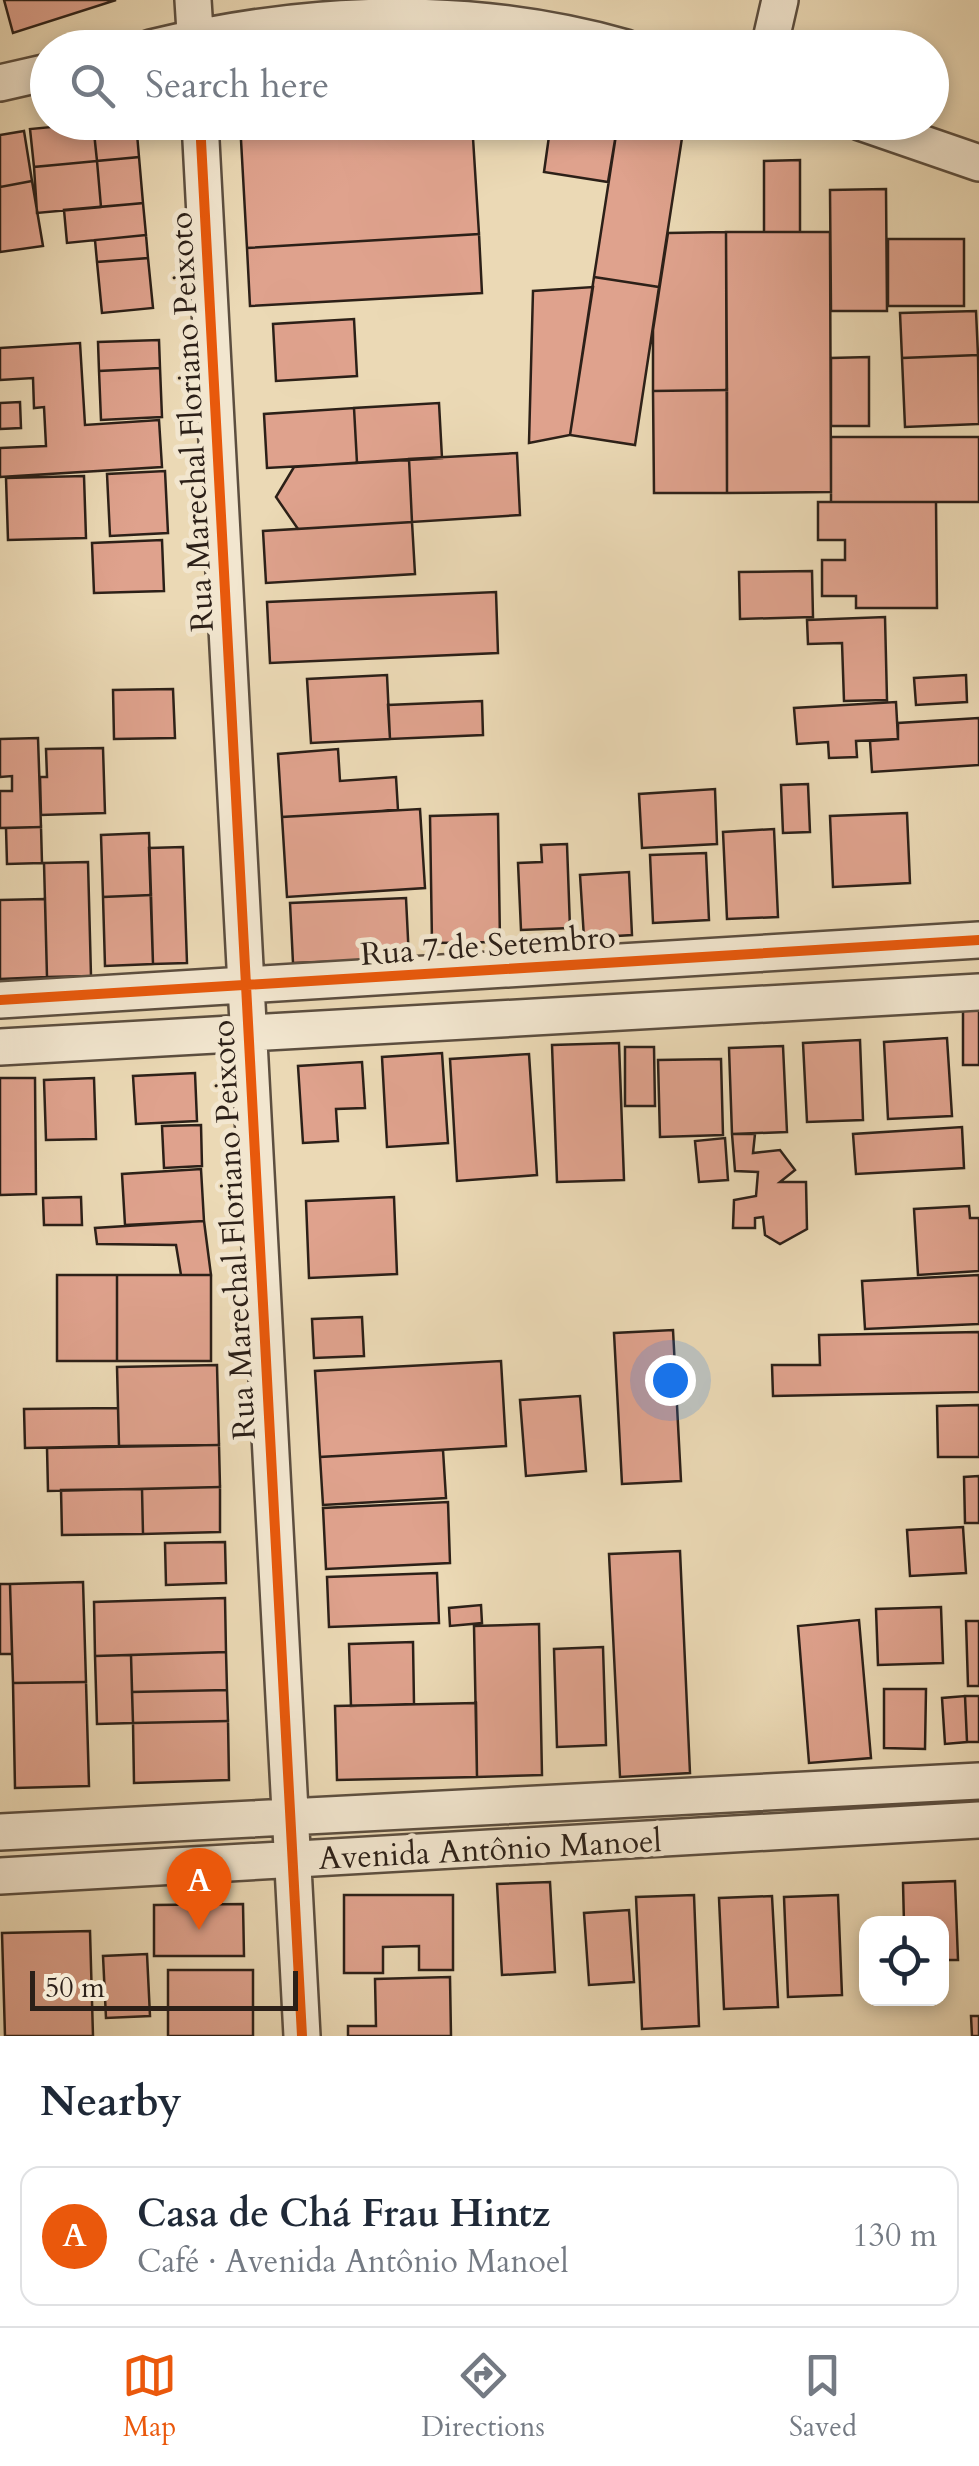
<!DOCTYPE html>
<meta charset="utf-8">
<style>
:root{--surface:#fff;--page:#f2f2f3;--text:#1f2937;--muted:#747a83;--line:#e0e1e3;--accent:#ea580c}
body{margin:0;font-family:Cardo,serif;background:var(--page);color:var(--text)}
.controls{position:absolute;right:30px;bottom:30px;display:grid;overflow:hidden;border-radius:20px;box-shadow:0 5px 15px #0003}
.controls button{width:90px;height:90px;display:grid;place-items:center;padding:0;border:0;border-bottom:2px solid var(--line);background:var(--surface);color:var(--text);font:50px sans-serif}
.scale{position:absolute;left:30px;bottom:25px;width:268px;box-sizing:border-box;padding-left:10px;border:5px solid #2c2018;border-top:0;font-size:28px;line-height:35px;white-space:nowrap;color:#2c2018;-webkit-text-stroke:8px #f2e6cf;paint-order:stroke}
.you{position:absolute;left:670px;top:1380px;width:35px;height:35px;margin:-25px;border:8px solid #fff;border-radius:50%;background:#1a73e8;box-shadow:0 0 0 15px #1a73e833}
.badge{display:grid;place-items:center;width:65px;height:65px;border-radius:50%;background:var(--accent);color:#fff;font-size:32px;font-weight:700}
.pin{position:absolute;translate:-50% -82px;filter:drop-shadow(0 2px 5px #0008)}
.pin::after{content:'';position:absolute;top:52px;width:35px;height:30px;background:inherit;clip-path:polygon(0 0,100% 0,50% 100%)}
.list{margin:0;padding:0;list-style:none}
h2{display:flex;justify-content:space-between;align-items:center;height:130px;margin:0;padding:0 40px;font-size:42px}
h2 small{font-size:32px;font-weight:400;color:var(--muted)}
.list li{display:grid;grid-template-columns:65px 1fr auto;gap:30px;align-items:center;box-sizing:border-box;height:140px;margin:0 20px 20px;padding:0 20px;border:2px solid var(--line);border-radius:20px}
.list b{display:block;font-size:38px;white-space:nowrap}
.list p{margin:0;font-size:32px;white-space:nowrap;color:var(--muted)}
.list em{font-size:32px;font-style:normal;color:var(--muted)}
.icon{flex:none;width:55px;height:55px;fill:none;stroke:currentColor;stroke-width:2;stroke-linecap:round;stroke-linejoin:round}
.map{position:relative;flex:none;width:979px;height:2036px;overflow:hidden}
.search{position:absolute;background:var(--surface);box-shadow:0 5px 15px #0003;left:30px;right:30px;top:30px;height:110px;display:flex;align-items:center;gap:25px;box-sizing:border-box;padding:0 35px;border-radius:55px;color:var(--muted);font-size:38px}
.sheet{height:290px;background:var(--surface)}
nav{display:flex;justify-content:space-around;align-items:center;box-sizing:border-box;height:140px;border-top:2px solid var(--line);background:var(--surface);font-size:28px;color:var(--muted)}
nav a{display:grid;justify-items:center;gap:5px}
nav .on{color:var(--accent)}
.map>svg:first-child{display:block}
.building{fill:#dfa28d;stroke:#2c2018;stroke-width:2.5}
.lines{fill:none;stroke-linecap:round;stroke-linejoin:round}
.minor-casing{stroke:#5c4e3f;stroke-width:40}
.minor{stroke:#f2e6cf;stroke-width:35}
.cycleway-casing{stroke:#f2e6cf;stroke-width:16}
.cycleway{stroke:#e8590c;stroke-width:10}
.labels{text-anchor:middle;stroke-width:10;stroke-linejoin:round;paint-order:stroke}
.street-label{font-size:32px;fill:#2c2018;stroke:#f2e6cf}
</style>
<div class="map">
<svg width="979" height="2036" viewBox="0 0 979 2036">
<rect width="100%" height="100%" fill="#ebd9b5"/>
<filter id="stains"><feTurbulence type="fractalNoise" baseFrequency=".002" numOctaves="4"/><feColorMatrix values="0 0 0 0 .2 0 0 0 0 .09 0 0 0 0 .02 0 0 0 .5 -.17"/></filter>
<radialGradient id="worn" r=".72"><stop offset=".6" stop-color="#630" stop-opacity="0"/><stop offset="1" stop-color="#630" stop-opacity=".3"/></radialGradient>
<!-- building -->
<path class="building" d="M4,0H116L13,33Z
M136,122L139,157L97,161L93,123Z
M240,122H472L479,234L247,248Z
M551,122H618L608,182L544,172Z
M618,122L684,125L659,287L594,277Z
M93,123L97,161L34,167L30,129Z
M24,131L32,181L0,187V135Z
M139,157L143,203L101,207L97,161Z
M800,160V232H764V161Z
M97,161L101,207L37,213L34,167Z
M32,181L43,246L0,252V187Z
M886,189L887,311H831L830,190Z
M143,203L146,235L67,243L64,210Z
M726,232L727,390L653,391V330L668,233Z
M726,232H830L831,492L727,493Z
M479,234L482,293L250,306L247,248Z
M146,235L148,258L97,262L95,240Z
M888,239H964V306H888Z
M148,258L153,308L102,313L97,262Z
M594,277L659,287L635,445L570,435Z
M593,287L570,435L529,443L533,291Z
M976,311L978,355L902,358L900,313Z
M354,319L357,376L276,381L273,324Z
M159,340L160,368L99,371L98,342Z
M80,343L85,425L159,420L162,467L0,477V448L46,446L44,407L34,408L33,378L0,380V348Z
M978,355L979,424L905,427L902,358Z
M869,357V426H831V358Z
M160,368L162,417L101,420L99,371Z
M727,390V493H654L653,391Z
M20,402L21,428L0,429V403Z
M439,403L442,458L357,463L354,408Z
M354,408L357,463L267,468L264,414Z
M831,437H979V502H831Z
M517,453L520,515L412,522L409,459Z
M409,459L412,522L298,529L276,497L294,467Z
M165,471L168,533L110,536L107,474Z
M84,476L86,538L8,540L6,478Z
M818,502H936L937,608H856V596H822V560H845V540H818Z
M412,522L415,574L266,583L263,531Z
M162,540L164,591L94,593L92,543Z
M812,571L813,617L740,619L739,572Z
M496,592L498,653L270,663L267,602Z
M885,617L887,700L844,701L842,643L808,644L807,620Z
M387,675L390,739L311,743L307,679Z
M966,675L967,702L916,705L914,678Z
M173,689L175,738L114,739L113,690Z
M482,701L483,735L390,739L388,705Z
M896,702L898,739L856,741L857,757L829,758L828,742L797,744L794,708Z
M979,718V765L872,772L870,741L898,739V723Z
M38,738L41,827L0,828V791H12V776L0,777V739Z
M103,748L105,813L41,815L40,777H47L46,749Z
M338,749L340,781L396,777L398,810L282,817L278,754Z
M808,784L810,832L783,833L781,785Z
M715,789L717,844L642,848L639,794Z
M420,809L425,888L287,897L282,817Z
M907,813L910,883L833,887L830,816Z
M498,814L500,942L432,943L430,816Z
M41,827L42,863L7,864L6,828Z
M774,829L778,917L727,919L723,832Z
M149,833L151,895L103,897L101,835Z
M567,844L570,928L521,930L518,863L542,862L541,845Z
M183,847L187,963L153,964L149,848Z
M706,853L709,920L653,923L650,855Z
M88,862L91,976L47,977L44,863Z
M629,872L632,935L584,938L580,875Z
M151,895L153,964L105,966L103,897Z
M406,898L409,959L293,963L290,903Z
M45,899L47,977L0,979V900Z
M963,1009H979V1065H963Z
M947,1038L952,1116L888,1119L884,1042Z
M860,1040L863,1120L807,1122L803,1043Z
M619,1043L624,1180L557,1182L552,1045Z
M783,1046L787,1132L732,1134L729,1048Z
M625,1047H654L655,1106H625Z
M442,1053L448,1143L387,1147L382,1057Z
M529,1054L537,1175L457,1181L450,1059Z
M721,1059L723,1135L660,1137L658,1060Z
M362,1062L365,1108L336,1109L338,1141L303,1143L298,1066Z
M195,1073L197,1121L136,1124L133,1076Z
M0,1078H35L36,1194L0,1195Z
M94,1078L96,1139L46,1140L44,1080Z
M201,1125L202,1166L164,1168L162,1126Z
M962,1127L964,1168L856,1174L853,1134Z
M732,1134H755L753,1153L780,1150L795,1170L780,1182H806L807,1229L780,1244L765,1235L763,1217L755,1218V1228H733L734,1200L756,1196L758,1172L735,1171Z
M725,1138L728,1180L699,1182L695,1141Z
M201,1169L204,1221L125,1225L122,1174Z
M81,1197L82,1225H44L43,1198Z
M394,1197L397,1274L309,1278L306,1201Z
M969,1206L970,1218H979V1271L918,1275L914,1209Z
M204,1221L211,1275H181L176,1245L97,1244L95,1228Z
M57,1275H117V1361H57Z
M117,1275H211V1361H117Z
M979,1275V1324L865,1329L862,1281Z
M362,1317L364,1356L314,1358L312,1319Z
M673,1330L681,1481L622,1484L614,1333Z
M979,1332V1392L773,1396L772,1365H820L819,1335Z
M501,1361L506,1446L320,1457L315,1371Z
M217,1365L219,1445L119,1446L117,1367Z
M580,1396L586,1471L526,1476L520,1400Z
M979,1405V1457H938L937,1406Z
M118,1408L119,1446L25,1448L24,1409Z
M219,1445L220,1487L48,1491L47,1448Z
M443,1450L446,1498L323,1505L320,1457Z
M979,1476V1523H965L964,1477Z
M220,1487V1532L143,1534L142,1489Z
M142,1489L143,1534L62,1535L61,1490Z
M448,1502L450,1563L326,1569L323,1508Z
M963,1527L966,1573L910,1576L907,1530Z
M225,1542L226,1583L166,1585L165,1543Z
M680,1551L690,1773L620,1777L609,1554Z
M437,1573L439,1623L329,1627L327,1577Z
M83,1582L86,1682L13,1683L10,1584Z
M0,1584H10L12,1654H0Z
M225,1598L226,1652L95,1656L94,1602Z
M481,1605L482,1623L450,1626L449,1608Z
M941,1607L943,1663L878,1665L876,1609Z
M859,1620L871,1758L809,1763L798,1626Z
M966,1621H979V1686H968Z
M539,1624L542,1775L477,1777L474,1626Z
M413,1642L414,1704L351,1706L349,1644Z
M603,1647L606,1745L557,1747L554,1649Z
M226,1652L227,1690L132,1692L131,1655Z
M131,1655L133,1723L97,1724L95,1656Z
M86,1682L89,1786L15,1788L13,1683Z
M884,1689H926L925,1749L884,1748Z
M227,1690L228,1721L133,1723L132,1692Z
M965,1696L967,1742L945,1744L942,1698Z
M965,1696H979V1742H967Z
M476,1703L477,1777L337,1780L335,1706Z
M228,1721L229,1780L134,1783L133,1723Z
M955,1881L958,1960H942V1924H904L903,1883Z
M550,1882L555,1972L502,1975L497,1884Z
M344,1895H453V1970H419V1946L383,1947V1973H344Z
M694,1895L699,2026L642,2029L636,1897Z
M838,1895L842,1995L788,1997L784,1897Z
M772,1896L778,2007L724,2009L719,1898Z
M243,1904L244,1956H154V1905Z
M629,1910L634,1982L589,1985L584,1913Z
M90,1931L93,2036H5L2,1933Z
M147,1954L150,2016L106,2018L103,1956Z
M168,1970H253V2036H168Z
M450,1977L451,2036H348V2026H376L375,1979Z
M971,2016H979V2036H972Z"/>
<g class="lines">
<!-- minor casing -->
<g class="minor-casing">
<path id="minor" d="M193,0L196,48
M151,48C308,10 470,4 626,48
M769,48L780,0
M0,83L48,72
M200,122L302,2036
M860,122L979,163
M0,1000L979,940
M0,1047L979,992
M0,1832L979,1781
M0,1876L979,1820"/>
</g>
<!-- minor -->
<use href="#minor" class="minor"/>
<!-- cycleway casing -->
<g class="cycleway-casing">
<path id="cycleway" d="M200,122L302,2036
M0,1000L979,940"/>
</g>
<!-- cycleway -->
<use href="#cycleway" class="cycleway"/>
</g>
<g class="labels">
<!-- street labels -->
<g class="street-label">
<text transform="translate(191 422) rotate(-93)" y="11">Rua Marechal Floriano Peixoto</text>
<text transform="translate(488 945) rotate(-4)" y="11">Rua 7 de Setembro</text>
<text transform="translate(233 1230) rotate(-93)" y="11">Rua Marechal Floriano Peixoto</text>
<text transform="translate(490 1849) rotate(-3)" y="11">Avenida Antônio Manoel</text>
</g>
</g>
<rect width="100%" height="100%" filter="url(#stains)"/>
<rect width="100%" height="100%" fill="url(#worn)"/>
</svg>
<div class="controls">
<button><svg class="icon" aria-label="locate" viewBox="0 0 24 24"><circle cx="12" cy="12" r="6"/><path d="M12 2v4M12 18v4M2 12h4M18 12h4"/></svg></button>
</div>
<div class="scale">50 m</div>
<div class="you"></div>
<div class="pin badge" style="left:199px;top:1930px">A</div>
<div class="search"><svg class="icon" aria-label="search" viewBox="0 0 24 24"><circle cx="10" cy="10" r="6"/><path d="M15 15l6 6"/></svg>Search here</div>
</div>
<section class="sheet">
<h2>Nearby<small></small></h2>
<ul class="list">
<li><span class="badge">A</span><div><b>Casa de Chá Frau Hintz</b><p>Café · Avenida Antônio Manoel</p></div><em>130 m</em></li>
</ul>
</section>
<nav>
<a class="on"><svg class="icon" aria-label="map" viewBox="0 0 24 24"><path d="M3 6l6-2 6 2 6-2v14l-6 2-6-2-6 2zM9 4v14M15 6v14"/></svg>Map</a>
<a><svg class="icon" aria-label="directions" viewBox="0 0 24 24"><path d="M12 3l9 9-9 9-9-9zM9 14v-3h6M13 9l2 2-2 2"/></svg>Directions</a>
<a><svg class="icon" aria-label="saved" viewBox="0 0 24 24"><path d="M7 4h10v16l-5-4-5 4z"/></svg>Saved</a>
</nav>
